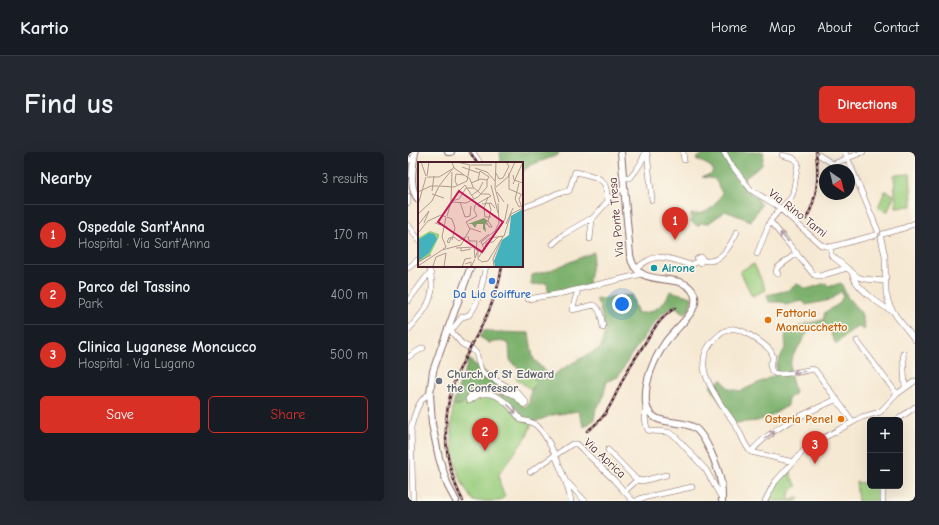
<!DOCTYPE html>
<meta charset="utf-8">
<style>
:root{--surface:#171b24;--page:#242831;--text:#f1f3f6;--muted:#9ea1a6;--line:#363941;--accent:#d93025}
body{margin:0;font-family:"Comic Neue",sans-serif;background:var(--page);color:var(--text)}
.controls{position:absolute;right:12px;bottom:12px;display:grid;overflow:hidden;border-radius:6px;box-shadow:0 4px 16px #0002}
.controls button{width:36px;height:36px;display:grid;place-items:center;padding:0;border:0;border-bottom:1px solid var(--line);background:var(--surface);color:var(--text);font:20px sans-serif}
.compass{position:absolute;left:411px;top:12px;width:36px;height:36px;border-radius:50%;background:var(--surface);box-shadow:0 4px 16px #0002;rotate:145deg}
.you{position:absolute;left:214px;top:152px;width:14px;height:14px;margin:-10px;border:3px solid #fff;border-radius:50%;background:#1a73e8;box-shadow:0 0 0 6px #1a73e833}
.badge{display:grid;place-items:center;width:26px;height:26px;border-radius:50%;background:var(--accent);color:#fff;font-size:13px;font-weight:700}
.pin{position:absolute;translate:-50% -33px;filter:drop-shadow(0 1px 2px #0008)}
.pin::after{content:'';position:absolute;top:21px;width:14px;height:12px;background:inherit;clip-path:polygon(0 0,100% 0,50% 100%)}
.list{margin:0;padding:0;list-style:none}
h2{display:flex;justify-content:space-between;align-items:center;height:52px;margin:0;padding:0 16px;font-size:17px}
h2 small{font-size:13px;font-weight:400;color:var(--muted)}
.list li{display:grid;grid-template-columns:26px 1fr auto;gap:12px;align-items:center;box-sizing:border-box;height:60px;padding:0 16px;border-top:1px solid var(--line)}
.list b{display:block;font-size:15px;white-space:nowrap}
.list p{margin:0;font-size:13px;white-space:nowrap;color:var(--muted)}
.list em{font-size:13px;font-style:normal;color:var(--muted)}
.actions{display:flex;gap:8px;padding:12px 16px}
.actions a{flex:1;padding:9px 0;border:1px solid var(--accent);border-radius:6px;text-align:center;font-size:14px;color:var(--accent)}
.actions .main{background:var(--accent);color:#fff}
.map{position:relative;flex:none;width:507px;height:349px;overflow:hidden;border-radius:6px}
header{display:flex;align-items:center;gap:24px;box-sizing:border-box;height:56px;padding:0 20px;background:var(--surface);border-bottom:1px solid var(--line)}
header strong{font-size:19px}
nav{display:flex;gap:22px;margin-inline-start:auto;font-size:14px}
.intro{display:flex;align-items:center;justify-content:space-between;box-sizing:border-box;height:96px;padding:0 24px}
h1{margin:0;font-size:28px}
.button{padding:10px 18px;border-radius:6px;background:var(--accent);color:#fff;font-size:14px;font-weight:700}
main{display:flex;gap:24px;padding:0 24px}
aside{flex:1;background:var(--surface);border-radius:6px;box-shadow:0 4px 16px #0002}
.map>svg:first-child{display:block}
.green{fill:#9acd7d;stroke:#727654}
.forest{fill:#7bb06c;stroke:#62684c}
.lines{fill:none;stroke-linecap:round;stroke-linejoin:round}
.minor-casing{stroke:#866666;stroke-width:6}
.major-casing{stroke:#866666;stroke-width:8}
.minor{stroke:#fff;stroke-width:5}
.major{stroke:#fff;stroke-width:6}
.rail-casing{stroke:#4a1f2b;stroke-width:2.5}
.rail{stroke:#fbf7ec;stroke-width:1;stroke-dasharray:3;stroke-linecap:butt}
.oneway{stroke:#ae9aa0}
.culture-dot{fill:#0f9aa8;stroke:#fbf7ec;stroke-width:1.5}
.shop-dot{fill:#3f7fe0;stroke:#fbf7ec;stroke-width:1.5}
.food-dot{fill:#e8710a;stroke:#fbf7ec;stroke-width:1.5}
.worship-dot{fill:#6b7280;stroke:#fbf7ec;stroke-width:1.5}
.labels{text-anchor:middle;stroke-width:3;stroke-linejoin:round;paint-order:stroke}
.street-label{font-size:12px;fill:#4a1f2b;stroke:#fbf7ec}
.culture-label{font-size:12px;font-weight:bold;fill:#0d838f;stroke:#fbf7ec;text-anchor:start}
.shop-label{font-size:12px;font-weight:bold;fill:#366cbe;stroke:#fbf7ec}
.food-label{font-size:12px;font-weight:bold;fill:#c56008;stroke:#fbf7ec;text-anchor:start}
.worship-label{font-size:12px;font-weight:bold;fill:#5b616d;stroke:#fbf7ec;text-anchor:start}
.inset-river{fill:none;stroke:#43b2bd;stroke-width:2}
.inset-road{fill:none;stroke:#b19890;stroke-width:1}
.view{fill:#c2185b;fill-opacity:0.15;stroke:#c2185b;stroke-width:2}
.inset-edge{fill:none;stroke:#4a1f2b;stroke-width:2}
</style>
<header>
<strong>Kartio</strong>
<nav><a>Home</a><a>Map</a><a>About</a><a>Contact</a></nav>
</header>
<div class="intro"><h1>Find us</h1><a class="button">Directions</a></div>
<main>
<aside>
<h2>Nearby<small>3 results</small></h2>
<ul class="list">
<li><span class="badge">1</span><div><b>Ospedale Sant'Anna</b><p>Hospital · Via Sant'Anna</p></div><em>170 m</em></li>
<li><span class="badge">2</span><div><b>Parco del Tassino</b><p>Park</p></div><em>400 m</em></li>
<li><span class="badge">3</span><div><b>Clinica Luganese Moncucco</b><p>Hospital · Via Lugano</p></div><em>500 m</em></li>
</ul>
<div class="actions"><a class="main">Save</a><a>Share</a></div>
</aside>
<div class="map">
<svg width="507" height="349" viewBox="0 0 507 349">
<rect width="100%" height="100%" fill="#fbf7ec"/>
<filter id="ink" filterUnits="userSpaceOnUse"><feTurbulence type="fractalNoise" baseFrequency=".025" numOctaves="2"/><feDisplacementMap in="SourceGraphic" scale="8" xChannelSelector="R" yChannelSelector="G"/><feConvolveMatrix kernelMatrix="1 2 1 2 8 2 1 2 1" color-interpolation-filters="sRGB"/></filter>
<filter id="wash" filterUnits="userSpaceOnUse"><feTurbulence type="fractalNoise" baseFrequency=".012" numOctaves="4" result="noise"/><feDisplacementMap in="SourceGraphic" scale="16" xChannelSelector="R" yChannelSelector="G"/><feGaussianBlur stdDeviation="0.9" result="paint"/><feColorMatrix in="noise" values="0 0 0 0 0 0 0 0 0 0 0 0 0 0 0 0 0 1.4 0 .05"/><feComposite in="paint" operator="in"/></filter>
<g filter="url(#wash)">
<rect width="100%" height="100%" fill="#f6e9d3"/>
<!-- green -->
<path class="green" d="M502,22L504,54L488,55L486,23Z
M478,39L486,43L480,59H478L471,56L470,55L477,39Z
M346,112L358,138L344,144L332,119Z
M114,218L130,229L123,238L108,226Z
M83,242L124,271L119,284L91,322L92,333L97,344L92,349H65C61,343 57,337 54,330C43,306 42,279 45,253L49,254L60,248Z
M389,309L382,319L384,322L382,323L389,334C383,337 379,342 382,349L390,345L391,347L388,349H357L367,330Z
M448,330L462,332V334H473V349H450Z"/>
<!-- forest -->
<path class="forest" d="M92,0H151L150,3L123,13L114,20V11H92L93,10Z
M298,0H356L354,13L336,27L335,34L349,46L353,53L343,69L317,59L301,71H293L290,74L283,70V62C300,63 307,54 314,41L307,27L294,25L303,23L305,18L300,13L288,7Z
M186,100L180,134L141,143L139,131L123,133L124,123L140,119Z
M418,131L420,135L433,131L440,146L453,161L457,176L456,178L449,174L428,192L424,185L422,177L401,178L383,207L382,221L387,241L380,247L379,254L361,265L349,269L326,271L302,234L314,228L321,237L333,239L369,222L368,214L378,194L377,186L378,181L397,172L415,168L417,160L431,152L435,144L433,139L422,148L398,153L395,149L377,153L374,150H361L359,143L381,138L389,132L399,137Z
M262,139L284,145L282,156L278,162L266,154L254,162L248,169L223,203L210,225L199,229L194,249L188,256L186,268L176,275L170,259L144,263L124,271L113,268L91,243L93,239L108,246L117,255L121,251L123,238L129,229L106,213L102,208L101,192C95,188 87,190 81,191L72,185L76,178L86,180L121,181L125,206L142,225L166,210L193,196L197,178L192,155L188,147H195L223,143L230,161C245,162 257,153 262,139Z
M59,206L90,230L87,237C84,237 80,236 77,237C67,241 57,256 45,253L52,231L60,211L58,208Z"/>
</g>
<g filter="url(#ink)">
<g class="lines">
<!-- minor casing -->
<g class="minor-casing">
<path id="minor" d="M65,0L72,11
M239,0L244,48
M275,0L276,8
M316,0L322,11L343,38L368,53L413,93L423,95L468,83
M437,0L470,79
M411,3L425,12L455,0
M0,8L6,7
M216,26H222C229,18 235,10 237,0
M0,44V51
M114,56L133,49L150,41L161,39L167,20C175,22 189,23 195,30C199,34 199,43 200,49
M184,67L209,39L210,38H217
M362,69L406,123L412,124L439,116
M0,73L11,88
M475,82L496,76L507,71
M473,86L477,104L478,141L481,152L488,164L507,188
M145,92L156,82L182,67H184L182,87
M423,95V103L450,125L456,127L477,129
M349,102L362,69L372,57L382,47L385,41L390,11L385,6L374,3
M295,108L293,105L289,107V110L292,111L295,108C312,114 323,92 329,80
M0,116L11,107
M228,117C249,98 258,106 283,113L289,110
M444,121C445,124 446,127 448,130C454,139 475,156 485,159
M370,122L368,120L369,116L389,101
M170,138L164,158L186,153C193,157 194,168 195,176
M120,147L155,141L234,122
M0,149L19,124L22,122
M54,165L61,163C72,150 74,130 78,114
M0,178C11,166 25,151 24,133C24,127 22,120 21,114
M43,179L54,192L64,197L68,201L73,218L76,222L108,239L118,250L117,253L115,252C104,237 72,228 60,247L61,249C66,247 69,242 75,242C91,239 105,257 113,268C119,269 126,270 130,275C142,286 160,332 163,349
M43,179L54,165
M449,189L489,242
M495,201L497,236
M0,205L15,196
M238,252C237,260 236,270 240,278L244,279L260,280L267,284L298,318L313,345
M489,268L507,255
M200,298L229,328L217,339
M343,300C337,294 335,287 331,279C326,270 320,262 314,254C300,232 284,207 308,186C313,181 320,176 327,177C334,177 363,195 364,202C366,206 364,210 362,213C363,216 363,220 366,221C372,224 397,219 404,217L407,218L445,270
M385,310L343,300C364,274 400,261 429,247
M122,320L164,292H169L206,328L225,349
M229,328L234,329L258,323
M160,331L177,349
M5,349L3,275C6,265 10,246 22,242
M228,349L234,346L284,335
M357,349L367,330L399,295L445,270L454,265L472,260L489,242L507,229
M475,349V334"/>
</g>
<!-- major casing -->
<g class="major-casing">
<path id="major" d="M7,0C5,15 0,37 11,48
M40,0H43
M213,0L222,103C229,141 275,116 286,142C294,158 265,178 257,191C245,209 236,229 238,251C241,275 270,267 285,275C297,281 311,317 313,331C314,337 314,343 314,349
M48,349L40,334L31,306L24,272L22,242L25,219L33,196L63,114"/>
</g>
<!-- minor -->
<use href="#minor" class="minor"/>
<!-- major -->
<use href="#major" class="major"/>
<!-- rail casing -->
<g class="rail-casing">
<path id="rail" d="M62,0L69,11
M398,67C410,45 411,24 408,0
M179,279C201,264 205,247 216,225C221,215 227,207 232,199C242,183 250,167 267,156
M55,349C33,307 32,257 53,214C69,181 89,152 94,114"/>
</g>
<!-- rail -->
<use href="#rail" class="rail"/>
</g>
<!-- one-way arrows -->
<defs><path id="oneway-shaft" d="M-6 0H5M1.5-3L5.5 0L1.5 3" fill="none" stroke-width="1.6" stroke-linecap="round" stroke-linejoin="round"/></defs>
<g class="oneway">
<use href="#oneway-shaft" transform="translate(376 85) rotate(-131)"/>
<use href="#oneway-shaft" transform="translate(391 220) rotate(171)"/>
<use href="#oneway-shaft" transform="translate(104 257) rotate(45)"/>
<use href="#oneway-shaft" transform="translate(362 283) rotate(-38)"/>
</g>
</g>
<!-- markers -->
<circle class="culture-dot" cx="246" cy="116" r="4"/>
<circle class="shop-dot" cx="84" cy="129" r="4"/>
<g class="food-dot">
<circle cx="360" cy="168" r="4"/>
<circle cx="433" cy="267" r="4"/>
</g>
<circle class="worship-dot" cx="31" cy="229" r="4"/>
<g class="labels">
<!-- street labels -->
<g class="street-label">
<text transform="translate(390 61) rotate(38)" y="4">Via Rino Tami</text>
<text transform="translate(208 65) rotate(-95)" y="4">Via Ponte Tresa</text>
<text transform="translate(197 306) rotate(43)" y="4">Via Aprica</text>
</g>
<!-- culture labels -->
<g class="culture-label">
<text x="254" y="120">Airone</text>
</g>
<!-- shop labels -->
<g class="shop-label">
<text x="84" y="146">Da Lia Coiffure</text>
</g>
<!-- food labels -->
<g class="food-label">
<text x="368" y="165">Fattoria<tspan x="368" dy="14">Moncucchetto</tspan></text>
<text x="425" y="271" text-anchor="end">Osteria Penel</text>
</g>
<!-- worship labels -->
<g class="worship-label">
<text x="39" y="226">Church of St Edward<tspan x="39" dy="14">the Confessor</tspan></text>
</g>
</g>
<!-- overview -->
<g transform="translate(10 10)">
<rect width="105" height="105" fill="#f6e9d3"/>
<path d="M12,69L21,72V75L12,93L0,101V76Z" fill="#9acd7d"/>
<path d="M66,56L70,59L67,63L68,70L65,67V62H59L57,66L54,62H50Z" fill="#7bb06c"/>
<path d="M105,47V105H77L76,99L84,78L91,73L93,54ZM11,71L16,72L19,77L11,91L0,99V78Z" fill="#43b2bd"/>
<path class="inset-river" d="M80,105L96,93L99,84L98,52M82,105L105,94M85,105L105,101M93,105L105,104"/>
<path class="inset-road" d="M3,0L8,14M34,0L36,6L52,17L55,25L63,32H71M39,0L52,3M78,0L77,26L81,40M53,3H74M44,5L61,11M57,6L69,10L77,19M78,11L81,17L85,16L91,4L88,0M91,11V27L105,33M95,13L96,18L105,21M9,14L11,0M9,15H21L34,7M53,21L63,17L69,18L71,15L62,9L60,18M101,21L97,37L101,45L103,44M95,22L104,2M39,23L37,19L38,12L46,13M73,23L80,51M21,24L36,25L49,19L52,3M78,25L90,15L97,0M14,29L16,14M41,29L47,23L56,37M0,30L13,24H20M79,30L86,40M14,32L26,36M54,33L61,28L65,20M103,33L101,37L104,46M33,39L34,10M33,39L41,37L48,26H56M33,40L48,41L60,35L69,25V18M42,40L47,55L52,54L53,44M64,42L73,41L77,46M0,43L8,15M60,44L66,46L70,35M66,46L67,55H73M0,52L14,39L21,24L36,5M29,54L33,40M29,55L34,57L37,66L34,78M17,61L29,65M1,62L11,49L6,61M88,62L95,46M69,63V61L71,65H74L70,59L73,48L71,41M51,66L63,70M79,68L87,57L90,42M0,71L10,59L23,53L28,55M50,74L51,79H59L58,89M86,74L93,52L105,46M36,75L41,79L47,75M33,76L31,81L29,80L31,76L36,75M61,80L71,72M64,83L72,76L86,74M38,86L56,85L57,96L60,88V97L63,99M43,86V89L53,87M25,87L28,85L24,75L28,55M67,87L68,81L75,80L81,74M61,95L66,86L63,80L77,69L81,61L80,41M0,100L13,93M63,100L70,99L83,78M47,102L53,100V105L57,97M0,104L24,88L43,83L52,67L48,60L59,54L56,48L57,43L73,34L71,32M11,105L15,104L18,95L28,91M26,105L28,91M44,105L47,97L53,96M76,105L75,97L85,74"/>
<path class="view" d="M41,29L85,60L64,90L20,60Z"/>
<rect width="105" height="105" class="inset-edge"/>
</g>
</svg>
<div class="controls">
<button>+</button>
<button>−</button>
</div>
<svg class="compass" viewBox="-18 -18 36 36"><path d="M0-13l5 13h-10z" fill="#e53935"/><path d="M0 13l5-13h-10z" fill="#9ea1a6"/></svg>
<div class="you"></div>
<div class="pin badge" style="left:267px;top:88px">1</div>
<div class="pin badge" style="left:77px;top:299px">2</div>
<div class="pin badge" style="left:407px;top:312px">3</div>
</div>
</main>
